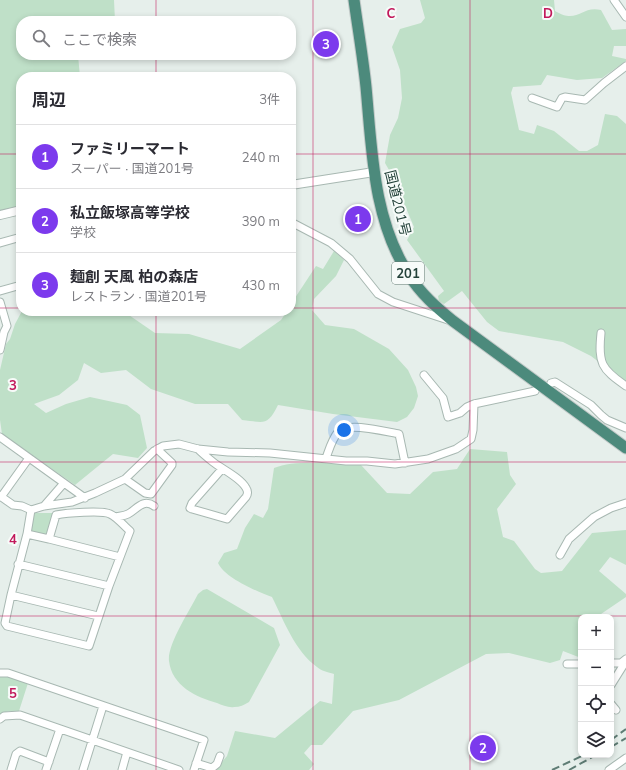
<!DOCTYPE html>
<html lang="ja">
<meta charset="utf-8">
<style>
:root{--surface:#fff;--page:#f7f7f7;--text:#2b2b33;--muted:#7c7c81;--line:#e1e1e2;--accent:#7c3aed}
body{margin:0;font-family:Mulish,"Noto Sans JP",sans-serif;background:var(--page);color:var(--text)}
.controls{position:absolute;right:12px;bottom:12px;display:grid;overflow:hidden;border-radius:8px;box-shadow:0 2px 6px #0003}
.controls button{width:36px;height:36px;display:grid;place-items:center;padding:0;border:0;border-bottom:1px solid var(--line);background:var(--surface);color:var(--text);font:20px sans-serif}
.you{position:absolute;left:344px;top:430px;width:14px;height:14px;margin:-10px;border:3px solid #fff;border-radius:50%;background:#1a73e8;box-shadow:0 0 0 6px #1a73e833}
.badge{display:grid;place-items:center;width:26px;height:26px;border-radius:50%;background:var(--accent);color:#fff;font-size:13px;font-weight:700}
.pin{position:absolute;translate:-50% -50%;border:2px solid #fff;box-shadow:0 1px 4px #0006}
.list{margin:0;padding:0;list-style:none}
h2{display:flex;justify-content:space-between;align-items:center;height:52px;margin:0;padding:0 16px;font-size:17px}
h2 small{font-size:13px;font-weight:400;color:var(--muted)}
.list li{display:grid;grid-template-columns:26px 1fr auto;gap:12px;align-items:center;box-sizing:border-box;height:64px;padding:0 16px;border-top:1px solid var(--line)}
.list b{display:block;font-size:15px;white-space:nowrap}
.list p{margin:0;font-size:13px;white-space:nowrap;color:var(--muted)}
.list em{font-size:13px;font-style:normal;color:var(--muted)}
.icon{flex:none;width:22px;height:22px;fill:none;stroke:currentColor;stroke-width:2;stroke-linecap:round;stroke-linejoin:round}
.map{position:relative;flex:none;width:626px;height:770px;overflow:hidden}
.search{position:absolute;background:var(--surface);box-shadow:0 2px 6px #0003;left:16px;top:16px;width:280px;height:44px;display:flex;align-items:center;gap:10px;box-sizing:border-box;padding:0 14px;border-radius:16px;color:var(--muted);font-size:15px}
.panel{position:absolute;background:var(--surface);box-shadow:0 2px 6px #0003;left:16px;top:72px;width:280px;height:244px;border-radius:16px}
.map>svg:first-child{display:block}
.green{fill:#bfe0c8}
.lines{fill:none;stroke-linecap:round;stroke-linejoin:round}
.minor-casing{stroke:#a8b8b2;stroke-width:9}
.tertiary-casing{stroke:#a8b8b2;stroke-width:10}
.trunk-casing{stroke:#c2cac8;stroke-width:13}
.minor{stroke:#fff;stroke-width:7}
.tertiary{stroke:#fff;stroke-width:8}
.trunk{stroke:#4c8a7c;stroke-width:11}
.rail{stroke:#5f7d75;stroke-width:2;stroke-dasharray:8 4;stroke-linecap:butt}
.grid{fill:none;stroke:#c2185b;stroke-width:1;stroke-opacity:0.55}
.labels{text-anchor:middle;stroke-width:4;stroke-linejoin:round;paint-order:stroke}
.shield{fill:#f7fbf9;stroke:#637a73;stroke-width:1}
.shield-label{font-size:13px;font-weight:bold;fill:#24423a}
.street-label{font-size:14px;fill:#24423a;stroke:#f7fbf9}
.grid-label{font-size:13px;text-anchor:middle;font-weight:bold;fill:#c2185b;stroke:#f7fbf9;stroke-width:4;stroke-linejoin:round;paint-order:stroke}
</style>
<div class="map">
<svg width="626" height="770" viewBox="0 0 626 770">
<rect width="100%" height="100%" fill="#e6efeb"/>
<!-- green -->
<path class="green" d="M0,0H114L115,21H21V55H78L80,77H21V207L0,212Z
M420,0H554L555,11C578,25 581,5 601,10L612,30L626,29V46H614L612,56L626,59V61L602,78L577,80L547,75L541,85L513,87L511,93L519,130L534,134L537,125L554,131L579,151H587L598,145L605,114L617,116L626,124V383L591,356L563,342L499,331L487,322L462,291L444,304L439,301L438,296L444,291L407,240L414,227L393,177L385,163L390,135L398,118L402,98L400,70L392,47L400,29L421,23L425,18Z
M334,251L344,260L336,276L314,299L312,310L325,325L354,329L389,349L408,370L416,387L418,396L414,408L407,417L397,422L333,414L278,405C267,427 264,422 242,420L228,404H195L151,389L126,370L101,373L84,363L78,380L59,395L34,404L46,413L66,404L90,397L127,405L140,415L147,448L138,458L113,454L75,485L2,434L0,420V370L6,344L10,339L15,324L22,311H123L155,333L189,334L240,349L281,320L287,311H291V304L316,266L323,269Z
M470,449L507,452L510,475L516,484L497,509L503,537L514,541L535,569L541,573L562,571L592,533L626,530V565L610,557L599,571L626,594V597L601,614V617H581V658L563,651L560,660L550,663L509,653L486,654L399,700L353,711L322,745H311L304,753L314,764L309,770H215L227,756L235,731L275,738L320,701L332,704L334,674C328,672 321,671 317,667C295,651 284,621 272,597C256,591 225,578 218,563L224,553L237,549L245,528L254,514L263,518L268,509L274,468C295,459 337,464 361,465L387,493L410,494L433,472L457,469Z
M35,513H54L49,533L46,535L33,532L30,529L33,517Z
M207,589L274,628L280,645L249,702C244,705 240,707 234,707C229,708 222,705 217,703C196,697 172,686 169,661C167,645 190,610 198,594L203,590Z
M0,675L8,676L28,683L19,711H9L0,714Z"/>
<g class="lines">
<!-- minor casing -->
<g class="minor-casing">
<path id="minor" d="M614,0L626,17
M532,98L557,107L562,98L565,97L585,100L604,83L626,66
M291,222L331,243L350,259L378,294L393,302L448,320
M0,243L21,237
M0,291L21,285
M0,302L7,326L4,332L0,350
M601,333C598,363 601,369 626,386
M424,375L443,398L448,417L460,413L467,407L474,404
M551,383L555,382L591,405L601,415L607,420L626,428
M0,437L64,483L44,506
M198,449C203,454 208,458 213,462C222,469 241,478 246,488C248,491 248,494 246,497L227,519L192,509L190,508L192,503L222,469
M326,458C329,450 332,439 338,432C346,421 387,432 399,434L405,463
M125,479L145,493L151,494L172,465V463L157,449
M64,483L85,498
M0,496L13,505L22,506L31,510L44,506L72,502L95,493L125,479L154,451L163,446L179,444L198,449L228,452L270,453L346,461H367L395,464L428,459L456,449L471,439L473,430L474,404L535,391
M1,497L29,458
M115,517C119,516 124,516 128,514C136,510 143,498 154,506
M27,534L11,595L5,623L7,626L89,646L109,586L130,531C124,526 117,517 110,514C102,510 66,513 56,515L49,539L27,534L31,510
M49,539L120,557
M560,555L569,539L594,517L611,508L626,503
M18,564L109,586
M11,595L98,616
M611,663H621L626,659
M567,664H581
M0,673H8L204,740L194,770
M611,685L626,661
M611,704L616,710
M0,719L4,716L20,715L179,770
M196,763L212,768L217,764L220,756
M11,770L16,754L20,751L49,762
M46,770L60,729
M83,770L103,706
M122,770L127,752
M609,770L626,758"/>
</g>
<!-- tertiary casing -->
<g class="tertiary-casing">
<path id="tertiary" d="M291,185L374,172
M0,215L21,210"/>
</g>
<!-- trunk casing -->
<g class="trunk-casing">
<path id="trunk" d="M354,0C358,29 363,58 366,87C372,151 373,220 409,275C421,294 436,307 453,321L626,448"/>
</g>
<!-- minor -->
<use href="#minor" class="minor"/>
<!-- tertiary -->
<use href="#tertiary" class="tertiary"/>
<!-- trunk -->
<use href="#trunk" class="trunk"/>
<!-- rail -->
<path class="rail" d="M611,740L626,729
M611,747L626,738
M552,770L584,755
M569,770L596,755"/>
</g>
<!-- grid -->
<path class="grid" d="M156,0V21M313,0V770M470,0V770M156,55V77M0,154H21M291,154H626M0,308H21M291,308H626M156,311V770M0,462H626M0,616H626"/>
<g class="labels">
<!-- shield labels -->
<rect class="shield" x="392" y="262" width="32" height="22" rx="3"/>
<g class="shield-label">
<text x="408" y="278">201</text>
</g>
<!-- street labels -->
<g class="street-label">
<text transform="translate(398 203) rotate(76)" y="5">国道201号</text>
</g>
</g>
<g class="grid-label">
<text x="391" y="18">C</text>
<text x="548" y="18">D</text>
<text x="13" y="390">3</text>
<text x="13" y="544">4</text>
<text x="13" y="698">5</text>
</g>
</svg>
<div class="controls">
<button>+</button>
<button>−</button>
<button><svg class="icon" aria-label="locate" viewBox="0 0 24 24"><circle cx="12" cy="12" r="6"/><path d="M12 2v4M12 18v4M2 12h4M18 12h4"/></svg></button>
<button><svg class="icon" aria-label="layers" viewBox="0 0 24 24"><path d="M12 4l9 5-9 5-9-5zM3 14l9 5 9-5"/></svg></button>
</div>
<div class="you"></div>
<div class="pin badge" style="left:358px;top:219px">1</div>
<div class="pin badge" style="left:483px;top:748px">2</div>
<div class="pin badge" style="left:326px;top:44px">3</div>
<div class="search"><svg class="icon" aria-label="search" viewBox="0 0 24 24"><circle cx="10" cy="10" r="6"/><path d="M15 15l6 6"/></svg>ここで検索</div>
<section class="panel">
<h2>周辺<small>3件</small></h2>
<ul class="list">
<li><span class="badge">1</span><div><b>ファミリーマート</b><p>スーパー · 国道201号</p></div><em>240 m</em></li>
<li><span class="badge">2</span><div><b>私立飯塚高等学校</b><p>学校</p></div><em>390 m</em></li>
<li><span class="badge">3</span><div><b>麺創 天風 柏の森店</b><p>レストラン · 国道201号</p></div><em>430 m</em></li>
</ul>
</section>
</div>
